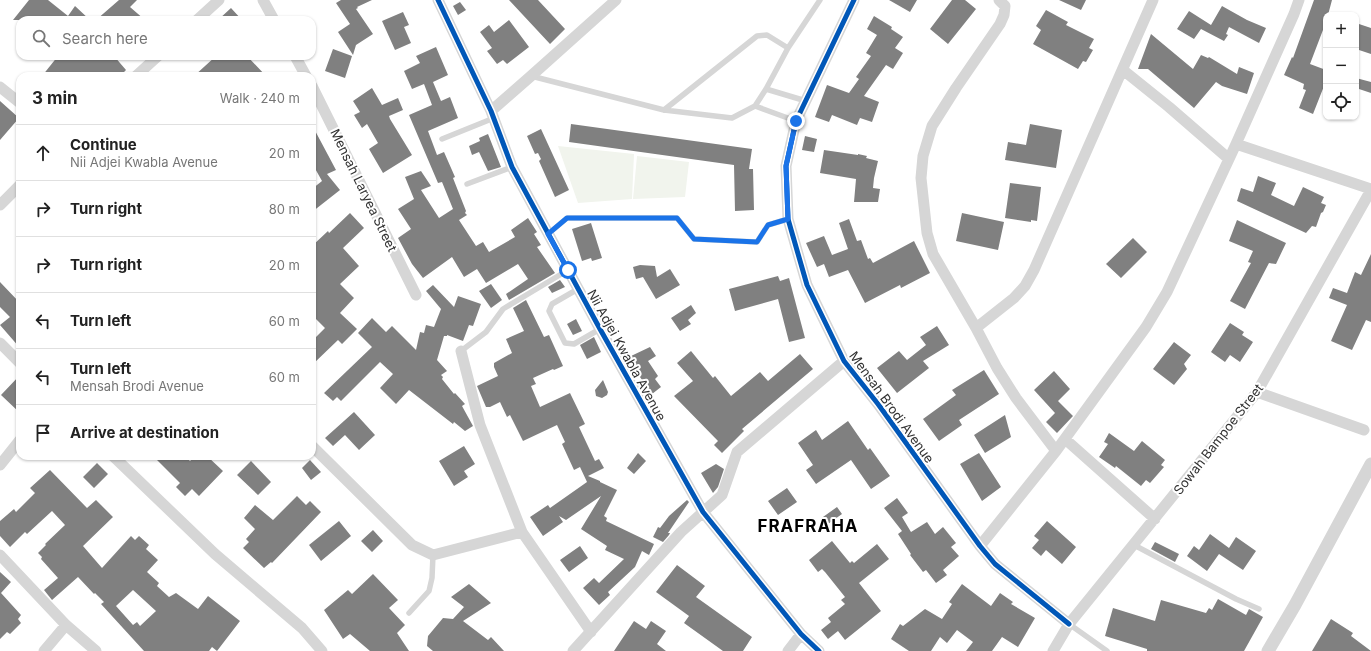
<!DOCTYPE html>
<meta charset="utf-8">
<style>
:root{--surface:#fff;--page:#f2f2f2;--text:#222;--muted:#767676;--line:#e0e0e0}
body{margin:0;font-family:Inter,sans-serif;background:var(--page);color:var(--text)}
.controls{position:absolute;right:12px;top:12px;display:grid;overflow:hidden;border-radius:8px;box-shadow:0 1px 3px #0004}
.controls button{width:36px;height:36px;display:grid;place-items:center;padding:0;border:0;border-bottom:1px solid var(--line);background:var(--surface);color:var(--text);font:20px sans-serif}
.stop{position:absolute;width:12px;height:12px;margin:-9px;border:3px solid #1a73e8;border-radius:50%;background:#fff}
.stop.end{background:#1a73e8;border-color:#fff;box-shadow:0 1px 4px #0008}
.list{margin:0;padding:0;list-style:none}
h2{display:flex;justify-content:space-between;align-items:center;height:52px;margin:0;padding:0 16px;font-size:17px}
h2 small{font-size:13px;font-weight:400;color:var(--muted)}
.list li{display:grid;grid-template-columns:26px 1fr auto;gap:12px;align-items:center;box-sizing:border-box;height:56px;padding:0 16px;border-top:1px solid var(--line)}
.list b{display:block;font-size:15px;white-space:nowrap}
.list p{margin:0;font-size:13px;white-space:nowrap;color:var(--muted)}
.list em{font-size:13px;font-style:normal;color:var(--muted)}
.icon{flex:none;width:22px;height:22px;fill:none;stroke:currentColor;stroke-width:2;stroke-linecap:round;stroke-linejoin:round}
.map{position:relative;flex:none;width:1371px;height:651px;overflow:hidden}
.search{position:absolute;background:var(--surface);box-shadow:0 1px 3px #0004;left:16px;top:16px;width:300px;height:44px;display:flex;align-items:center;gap:10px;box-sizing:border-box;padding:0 14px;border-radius:12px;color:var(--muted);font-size:15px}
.panel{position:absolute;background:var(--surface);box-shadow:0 1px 3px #0004;left:16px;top:72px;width:300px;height:388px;border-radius:12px}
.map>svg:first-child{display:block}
.green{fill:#f1f4ed}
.building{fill:#808080;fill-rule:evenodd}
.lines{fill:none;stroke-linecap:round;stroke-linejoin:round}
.service{stroke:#d6d6d6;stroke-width:5.5}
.minor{stroke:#d6d6d6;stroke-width:11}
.tertiary{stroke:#d6d6d6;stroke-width:13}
.cycleway-casing{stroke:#fff;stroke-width:8}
.cycleway{stroke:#0057b8;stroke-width:5}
.route{stroke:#1a73e8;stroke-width:5}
.labels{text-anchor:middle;stroke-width:4;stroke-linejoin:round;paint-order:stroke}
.street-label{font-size:13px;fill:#323232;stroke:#fff}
.district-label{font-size:17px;font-weight:bold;letter-spacing:1px;fill:#000;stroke:#fff}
</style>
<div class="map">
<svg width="1371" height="651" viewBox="0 0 1371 651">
<rect width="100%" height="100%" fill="#fff"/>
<!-- green -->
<path class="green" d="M558,146L634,154L632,199L578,203Z
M637,156L689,162L685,197L633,199Z"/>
<!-- building -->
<path class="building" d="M29,0H48L68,16L75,6L90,20H13Z
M119,0H137L130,7L145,20H96Z
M341,0H372L357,7L358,8L356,9L373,34L356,45L353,55L338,32L350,24L336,3Z
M509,0H538L565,29L550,44Z
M889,0H917L910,12Z
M952,0H965L976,9L948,44L930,29Z
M1059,0H1086L1081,10Z
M1314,0H1332L1328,15H1326V22L1310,64L1326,70V81L1313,114L1299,108L1306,90L1303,89L1304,84L1284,75L1292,57L1293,58Z
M460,2L466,10L458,15L453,6Z
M1222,6L1247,20L1266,28L1259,43L1229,27L1226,34L1228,35L1224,41L1201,29L1194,39L1177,29L1189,11L1211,25Z
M231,8L242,20H218Z
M1046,10L1068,22L1066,25L1094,39L1089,48L1093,50L1086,62L1083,61L1078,69L1033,44L1041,30L1036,26Z
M403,12L409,25L404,27L411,43L395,50L382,21Z
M874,16L892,27L891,29L903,37L895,48L903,53L893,69L886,65L864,96L879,102L872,122L860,118L857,125L832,115L829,122L815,117L827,85L849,93L859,79L856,77L871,56L866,53L877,35L867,29Z
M509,20L529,47L507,64L503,60L497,64L487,51L492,48L480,32L489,25L494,32Z
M1356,23L1371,28V54L1356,49Z
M1151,34L1193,69L1201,55L1208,58L1209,57L1237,74L1239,67L1254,73L1247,94L1222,86L1216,82L1194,108L1148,69H1138Z
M436,47L448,75L433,82L441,101L450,97L458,118L428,131L437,155L444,152L455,177L453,178L466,211L465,213L467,215L459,220L476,246L483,242L489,252L515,237L511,230L528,218L537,232L534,234L541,245L537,247L555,273L509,300L506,294L528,279L518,264L486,283L477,269L464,277L452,257L423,278L412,264L398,238L411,229L398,209L414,199L405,177L421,171L431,186L421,190L439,218L453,209L442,182L438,183L409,115L432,105L424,84L412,89L404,71L420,63L416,56Z
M333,49L352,56L345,78L325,71Z
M58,56H114L126,70L120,76H42Z
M216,56H247L266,76H194Z
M1356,78L1371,82V93L1356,88Z
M372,88L382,105L398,98L403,110L389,116L390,119L412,155L383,173L369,149L378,143L367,124L362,128L354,115L360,112L353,101Z
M0,101L19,118L0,140Z
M571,124L752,149L749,169H753L754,210L735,211L734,165L569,142Z
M1030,124L1062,130L1056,168L1005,160L1008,142L1026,145Z
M312,125L336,170L327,174L340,190L312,212V189L322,181L312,163Z
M541,129L569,190L555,197L539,161L541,159L538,153L535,154L527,136Z
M488,134L501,167L488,171L479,152L472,155L469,146L480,141L479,138Z
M805,136L817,139L814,152L802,150Z
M824,150L858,155V154L867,156L866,158L878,161L874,178L873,188L880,189L878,202H854L856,179L820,173Z
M1258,176L1276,183L1271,195L1294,206L1303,187L1324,197L1321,203L1326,205L1323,212L1321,213L1316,227L1312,226L1306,233L1237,201L1241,188L1253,192Z
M1010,183L1041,187L1037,221L1031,220V222L1005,218Z
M350,213L364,228L343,248L359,266L340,284L354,298L340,313L357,329L342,344L338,340L312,365V341L325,328L312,315V246L328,231L329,233Z
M962,213L1004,222L998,250L956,241Z
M849,219L857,241L861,240L868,259L870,258L873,263L914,241L930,273L901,288L900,285L865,303L848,270L829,277L824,264L817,267L806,243L824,236L832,255L848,249L839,223Z
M1237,220L1286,243L1276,264L1269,263L1245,309L1230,301L1251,263L1248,262L1253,251L1229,241Z
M591,223L602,258L592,261L591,258L582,261L572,229Z
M1133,238L1147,252L1121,278L1106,264Z
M1371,254V322L1366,320L1352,350L1331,341L1347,305L1329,298L1333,288L1347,293L1355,272L1361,275Z
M640,265L655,266L657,277L670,269L680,285L656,299L643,277L636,279L633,267Z
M778,276L780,281L789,278L805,338L789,342L778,299L735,311L729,289Z
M560,280L565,287L552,293L548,287Z
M0,282L20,303V348L0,325L10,317L0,307Z
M491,284L502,300L491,308L479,291Z
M433,285L454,307L458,296L481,304L473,326L469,325L463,341L447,335V336H444L437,360L447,371L441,375L443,377L442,379L454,394L455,393L465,404L462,406L473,426L465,431L454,422L453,424L409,390L396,404L380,388L393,374L380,362L341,401L337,397L333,401L324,393L372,347L358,333L372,318L386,332L392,326L416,350L420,332L424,333L426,325L434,327L441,309L426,291Z
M526,300L544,337L549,335L563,366L554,370L553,369L533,378L536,384L531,386L540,407L570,393L585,424L579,427L595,461L599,459L604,468L588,476L600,481V482L617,490L604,516L607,518L606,521L654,544L649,555L642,551L635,567L608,592L610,595L599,605L583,588L594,578L599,583L624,559L605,550L607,546L581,529L601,496L566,520L559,516L563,522L543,536L530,517L548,505L550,508L587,482L580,467L574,470L562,444L565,442L557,425L523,441L510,415L507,417L500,402L490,407H486L477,386L498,376L494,367V363L512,353L506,339L524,331L513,308Z
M691,305L696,313L688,320L691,324L680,331L671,318Z
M576,319L582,331L573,335L567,324Z
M1230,323L1244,332L1242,335L1253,342L1240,362L1230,355L1225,362L1211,352Z
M937,326L949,345L923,361L929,368L897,393L877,368L899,351L907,360L926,345L920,337Z
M594,337L601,352L587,359L580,345Z
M1174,342L1191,355L1184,364L1187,369L1174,385L1153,369Z
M650,347L656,356L648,361L658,376L655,379L661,387L652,394L635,370L638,368L631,357V356Z
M691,351L713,378L715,376L731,396L760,372L768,381L800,354L813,369L742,429L744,431L722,453L714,445L718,441L674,396L693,381L677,363Z
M984,370L999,394L959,420L962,425L939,441L923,419L956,395L952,390Z
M1054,371L1070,389L1058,401L1073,416L1057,433L1046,422L1055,413L1034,390Z
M20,375V413L1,395Z
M603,380L608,392L607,395L602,398L596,396L595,390Z
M354,412L375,435L359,450L345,435L333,446L325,438Z
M1005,415L1011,437L985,453L974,435Z
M848,421L868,450L870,448L890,476L871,489L851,460L816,484L806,470L813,465L798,443L816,430L822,440Z
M1109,433L1134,451L1142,441L1165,460L1161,465L1164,467L1150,483L1146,480L1141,486L1116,466L1115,468L1099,457L1108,444L1104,442Z
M464,446L475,464L464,471L468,477L454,486L439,461Z
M638,453L646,461L634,474L627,468Z
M979,453L1001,487L982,501L960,464Z
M153,456H185L190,461L195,456H207L223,471L199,496L192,489L185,496L176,487L180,483Z
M310,460L321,472L311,480L302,468Z
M251,461L271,482L258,495L237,475Z
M97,463L108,474L94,488L83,477Z
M716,464L724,469L718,487L713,493L701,473Z
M50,470L87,508L96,500L113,517L83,546L102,568L131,536L135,540L139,536L149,545L146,549L158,560L147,572L159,583L157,586L169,597L176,593L198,609L208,596L240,621L217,651L212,647L209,651H144L101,604L104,602L95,593L94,594L78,577L52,600L44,590L58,578L41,559L42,557L38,553L46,545L45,544L65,525L52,511L27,534L25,532L10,547L0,536V521L14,509L16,512L35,493L30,488ZM133,590L156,611L140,626L137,622L133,625L116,606Z
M787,488L797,502L778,515L768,501Z
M297,496L306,505L310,501L321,512L272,563L271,562L264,568L243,548L249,542L246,539L255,529L244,518L255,505L273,520Z
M897,498L908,513L902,517L911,532L927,522L935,534L943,527L956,543L951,547L959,556L943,570L947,575L936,583L926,570L923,572L910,555L911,554L898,534L902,531L884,508Z
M687,500L689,502L668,533H670L669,535L663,542L653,537L658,527L660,528L669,516Z
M837,507L842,514L828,524L823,517Z
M339,521L351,536L321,561L309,545Z
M1047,521L1076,547L1062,564L1046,550L1041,556L1032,548L1039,540L1034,536Z
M373,530L383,541L372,552L361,541Z
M1210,534L1229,548L1236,537L1256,551L1243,570L1219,554L1207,571L1187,556L1194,546L1199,550Z
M832,541L850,563L852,561L854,563L877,544L889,559L859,583L881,611L845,640L838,631L828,639L821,630L831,622L828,618L845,604L841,600L845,597L825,572L822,569L818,572L809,560Z
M1155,542L1179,554L1175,562L1151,549Z
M580,546L588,558L569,572L560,560Z
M677,565L705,586L696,597L752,637L743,651H723L684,623L689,616L656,592Z
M0,572L11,582L1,593L21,615L18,619L21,623L10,634L7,632L0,639Z
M373,574L398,600L389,608L405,625L397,633L409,651H370L350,634L343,639L324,610L348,590L352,594Z
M469,584L491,603L463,621L488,640L491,637L504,651H433L427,646L428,636L443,618L453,619L464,607L451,597Z
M962,584L991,606L1000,593L1013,602L1011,604L1035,618L1018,647L1002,637L992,651H966L973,642L957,630L947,643L940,637L931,651H909L891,639L900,624L903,626L925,609L942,619L952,604L949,602Z
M1218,599L1246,615L1249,609L1263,617L1244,651H1147V649L1105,636L1113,608L1155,621L1161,600L1206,613L1209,608L1212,610Z
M1331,619L1353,633L1351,636L1371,651H1312Z
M634,621L646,629L651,621L666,631L657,644L666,651H614Z"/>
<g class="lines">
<!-- service -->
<path class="service" d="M531,76L664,110L732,118L755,106L796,121
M766,89L806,101
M755,106L766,89L788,48L820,0
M664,110L757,36L767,35L788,48
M442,139L494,118
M467,184L512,167
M548,234L567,218H677L694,239L757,242L768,225L788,219
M578,289L552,304L549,311L565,343L574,344L600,329
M461,351L486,332L503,309L568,270
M1134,545L1236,599L1259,609
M409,613L429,591L432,578L433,555
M1069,624L1107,651"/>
<!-- minor -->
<path class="minor" d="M263,0L274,20
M438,0L491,111L512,167L600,329L703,512L801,634L819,651
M854,0L796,121L786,166L788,219L807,285L844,361L878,404L980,546L995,564L1069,624
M999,0L1005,6L1004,15L1000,24L956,88L932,126L923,156L921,178L927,233L933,254L976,328L997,368L1016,398L1056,451
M197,20L219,0
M295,56L306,76
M1123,70L1169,107L1229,159
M136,76L158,56
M312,86L416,295
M0,87L20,103
M491,111L531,76L616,0
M1236,144L1371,189
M0,205L20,185
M976,328L1014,298L1025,286L1034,270L1153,0
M0,343L20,363
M461,351L480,425L522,532
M1257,392L1364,430
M1065,439L1155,519
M312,446L412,545L433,555L522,532L591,632
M113,456L215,554L302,628L322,651
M0,465L20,440
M980,546L1056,451L1146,327L1167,292L1236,144L1294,14L1299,0
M0,555L66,625L96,651
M44,651L66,625
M573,651L681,532L722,495L737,452L844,361
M788,651L801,634
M1053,651L1069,624L1257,392L1371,190"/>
<!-- tertiary -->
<path class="tertiary" d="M1268,651L1295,605L1371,464"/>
<!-- cycleway casing -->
<g class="cycleway-casing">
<path id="cycleway" d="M438,0L491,111L512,167L600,329L703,512L801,634L819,651
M854,0L796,121L786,166L788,219L807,285L844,361L878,404L980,546L995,564L1069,624"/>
</g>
<!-- cycleway -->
<use href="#cycleway" class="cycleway"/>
</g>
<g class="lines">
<!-- route -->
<path class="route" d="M568,270L548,234L567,218H677L694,239L757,242L768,225L788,219L786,166L796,121"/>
</g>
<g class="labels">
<!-- street labels -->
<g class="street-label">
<text transform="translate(364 190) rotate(64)" y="5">Mensah Laryea Street</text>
<text transform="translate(627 355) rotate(61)" y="5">Nii Adjei Kwabla Avenue</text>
<text transform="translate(892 407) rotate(54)" y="5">Mensah Brodi Avenue</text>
<text transform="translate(1218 439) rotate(-52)" y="5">Sowah Bampoe Street</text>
</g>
<!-- district labels -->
<g class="district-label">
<text x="808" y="532">FRAFRAHA</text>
</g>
</g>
</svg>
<div class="controls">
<button>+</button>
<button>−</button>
<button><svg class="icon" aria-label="locate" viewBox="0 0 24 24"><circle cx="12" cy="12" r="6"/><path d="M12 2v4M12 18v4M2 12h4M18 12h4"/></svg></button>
</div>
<div class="stop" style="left:568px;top:270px"></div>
<div class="stop end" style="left:796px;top:121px"></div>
<div class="search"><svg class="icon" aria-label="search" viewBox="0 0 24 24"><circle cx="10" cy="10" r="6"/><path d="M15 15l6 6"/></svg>Search here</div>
<section class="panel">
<h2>3 min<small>Walk · 240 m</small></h2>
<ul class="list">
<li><svg class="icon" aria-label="ahead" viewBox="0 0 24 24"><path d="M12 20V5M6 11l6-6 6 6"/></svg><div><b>Continue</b><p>Nii Adjei Kwabla Avenue</p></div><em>20 m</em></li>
<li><svg class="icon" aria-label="right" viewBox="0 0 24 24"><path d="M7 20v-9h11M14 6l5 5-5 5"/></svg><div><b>Turn right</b></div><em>80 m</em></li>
<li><svg class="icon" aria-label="right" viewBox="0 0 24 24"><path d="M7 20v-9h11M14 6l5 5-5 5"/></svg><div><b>Turn right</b></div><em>20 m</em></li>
<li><svg class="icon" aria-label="left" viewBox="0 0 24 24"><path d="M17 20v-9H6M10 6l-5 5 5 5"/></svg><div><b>Turn left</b></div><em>60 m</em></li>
<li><svg class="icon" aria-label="left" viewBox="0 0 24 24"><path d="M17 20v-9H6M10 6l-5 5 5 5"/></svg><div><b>Turn left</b><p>Mensah Brodi Avenue</p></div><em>60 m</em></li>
<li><svg class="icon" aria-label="arrive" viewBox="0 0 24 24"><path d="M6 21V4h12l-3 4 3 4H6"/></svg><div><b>Arrive at destination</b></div></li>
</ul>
</section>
</div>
